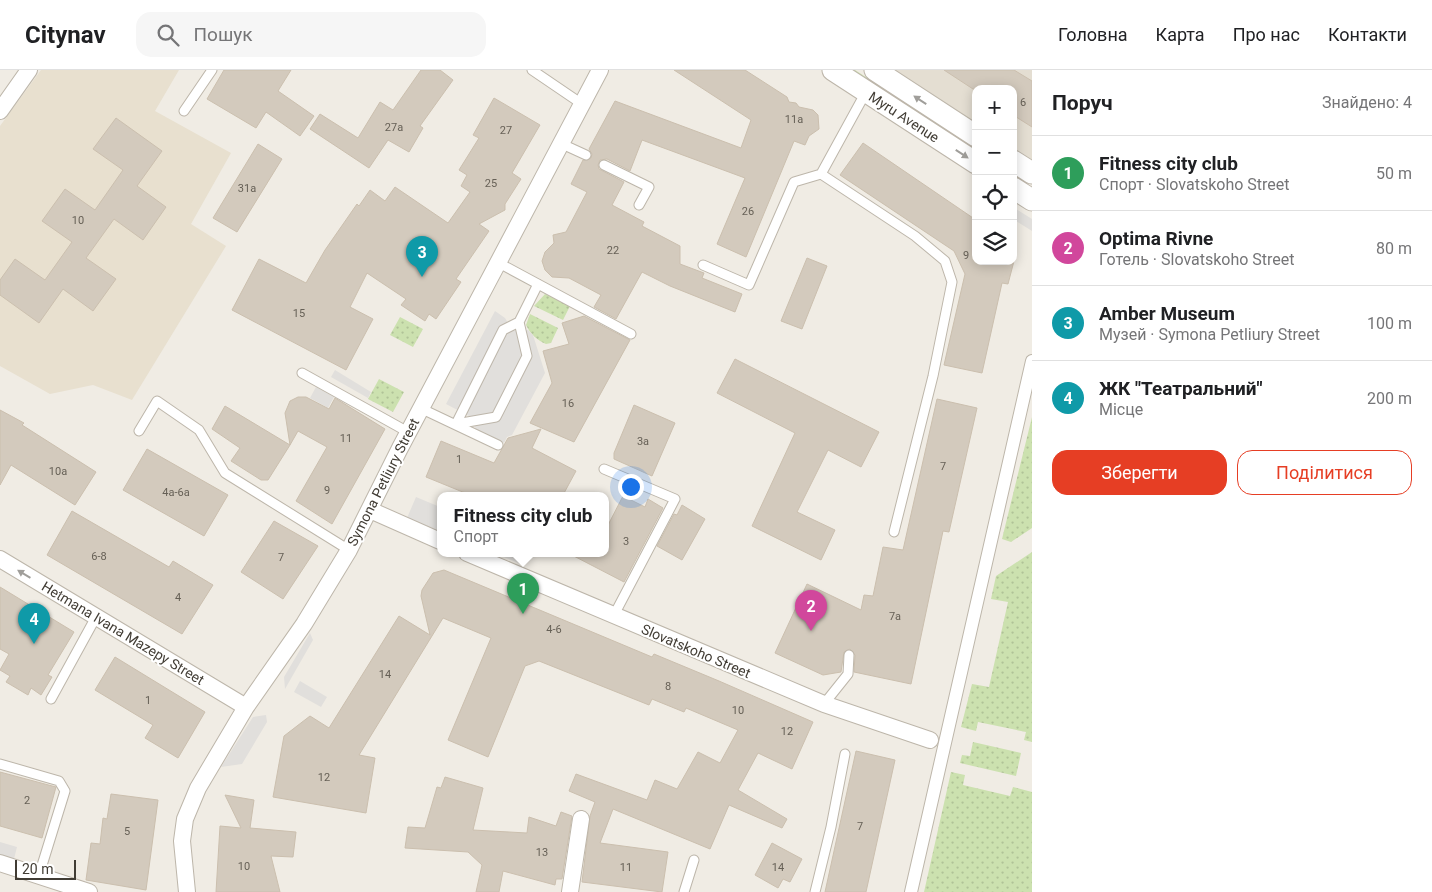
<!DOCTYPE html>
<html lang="uk">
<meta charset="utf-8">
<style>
:root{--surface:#fff;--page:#f6f6f6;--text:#202124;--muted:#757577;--line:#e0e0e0;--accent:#e63e24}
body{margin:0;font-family:Roboto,sans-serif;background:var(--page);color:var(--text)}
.controls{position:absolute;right:15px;top:15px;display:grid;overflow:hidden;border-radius:10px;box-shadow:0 2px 12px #0003}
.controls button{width:45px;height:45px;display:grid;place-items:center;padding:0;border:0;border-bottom:1px solid var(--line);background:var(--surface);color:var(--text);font:25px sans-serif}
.scale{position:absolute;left:15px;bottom:12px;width:61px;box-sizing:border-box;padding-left:5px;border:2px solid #413c34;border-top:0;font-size:14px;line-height:18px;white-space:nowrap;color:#413c34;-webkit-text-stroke:4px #fff;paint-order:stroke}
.you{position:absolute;left:630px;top:416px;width:18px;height:18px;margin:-12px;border:4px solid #fff;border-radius:50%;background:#1a73e8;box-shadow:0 0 0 8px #1a73e833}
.badge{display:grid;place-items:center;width:32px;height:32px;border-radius:50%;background:var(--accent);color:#fff;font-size:16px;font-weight:700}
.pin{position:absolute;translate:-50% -41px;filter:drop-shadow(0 1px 2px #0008)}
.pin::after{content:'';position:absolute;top:26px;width:18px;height:15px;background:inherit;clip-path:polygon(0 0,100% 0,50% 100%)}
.popup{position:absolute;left:437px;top:422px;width:172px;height:65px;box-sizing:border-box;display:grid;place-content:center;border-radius:10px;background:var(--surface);filter:drop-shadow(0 1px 4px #0005);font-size:16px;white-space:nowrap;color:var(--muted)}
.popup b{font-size:19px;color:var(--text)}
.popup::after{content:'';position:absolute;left:50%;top:100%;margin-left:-10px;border:10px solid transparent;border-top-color:var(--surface)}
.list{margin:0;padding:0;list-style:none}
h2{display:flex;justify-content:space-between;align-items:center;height:65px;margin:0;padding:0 20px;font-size:21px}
h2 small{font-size:16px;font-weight:400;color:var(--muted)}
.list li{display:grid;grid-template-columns:32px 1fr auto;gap:15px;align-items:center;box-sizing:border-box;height:75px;padding:0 20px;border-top:1px solid var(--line)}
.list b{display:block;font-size:19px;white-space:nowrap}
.list p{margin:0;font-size:16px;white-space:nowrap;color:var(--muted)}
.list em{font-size:16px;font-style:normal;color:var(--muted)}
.actions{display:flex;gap:10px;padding:15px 20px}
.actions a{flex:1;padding:11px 0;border:1px solid var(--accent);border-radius:15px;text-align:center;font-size:18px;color:var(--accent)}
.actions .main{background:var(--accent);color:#fff}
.icon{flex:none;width:28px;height:28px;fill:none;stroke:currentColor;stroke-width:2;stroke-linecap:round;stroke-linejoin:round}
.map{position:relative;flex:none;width:1032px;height:822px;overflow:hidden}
header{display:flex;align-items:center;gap:30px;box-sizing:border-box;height:70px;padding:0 25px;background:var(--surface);border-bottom:1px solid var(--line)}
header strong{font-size:24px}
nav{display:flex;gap:28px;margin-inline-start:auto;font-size:18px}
.search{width:350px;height:45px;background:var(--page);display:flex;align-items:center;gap:12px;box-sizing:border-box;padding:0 18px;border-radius:15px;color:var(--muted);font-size:19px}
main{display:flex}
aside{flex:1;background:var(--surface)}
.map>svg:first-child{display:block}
.residential{fill:#e4ded2}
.education{fill:#e8e0cf}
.grass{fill:url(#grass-dots)}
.parking{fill:#e1dfdc}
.building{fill:#d3cabd;stroke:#cbbfae}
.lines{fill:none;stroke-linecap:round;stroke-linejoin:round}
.service-casing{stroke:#bdb6aa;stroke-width:11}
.pedestrian-casing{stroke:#bdb6aa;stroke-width:14}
.minor-casing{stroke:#bdb6aa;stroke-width:18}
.tertiary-casing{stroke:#bdb6aa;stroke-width:23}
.service{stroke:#fff;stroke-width:9}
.pedestrian{stroke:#fff;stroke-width:12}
.minor{stroke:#fff;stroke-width:16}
.tertiary{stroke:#fff;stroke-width:21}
.oneway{fill:#a09e9a}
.labels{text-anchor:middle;stroke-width:4;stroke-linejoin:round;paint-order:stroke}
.number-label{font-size:11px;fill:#666056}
.street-label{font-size:14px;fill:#413c34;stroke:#fff}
</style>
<header>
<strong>Citynav</strong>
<div class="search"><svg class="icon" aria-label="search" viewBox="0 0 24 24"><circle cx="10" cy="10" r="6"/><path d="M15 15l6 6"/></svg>Пошук</div>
<nav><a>Головна</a><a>Карта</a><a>Про нас</a><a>Контакти</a></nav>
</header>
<main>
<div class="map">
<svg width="1032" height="822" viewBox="0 0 1032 822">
<defs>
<pattern id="grass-dots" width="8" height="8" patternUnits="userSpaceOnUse" patternTransform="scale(1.25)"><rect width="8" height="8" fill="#cce1af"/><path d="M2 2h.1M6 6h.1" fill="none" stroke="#b0c297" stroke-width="1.8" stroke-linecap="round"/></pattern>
</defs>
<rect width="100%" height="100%" fill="#f0ece4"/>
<!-- residential -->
<path class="residential" d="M895,0H1032V91L1013,78V19H976V53Z"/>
<!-- education -->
<path class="education" d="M41,0H179L155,41L231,83L191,154L226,176L132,330L93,315L50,324L0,296V56Z"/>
<!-- grass -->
<path class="grass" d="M847,0H855L976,79V84Z
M545,224L570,236L563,250L534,236Z
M530,244L558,258L551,273L546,274C537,270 531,265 526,255Z
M400,247L423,259L413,277L390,265Z
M379,309L404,322L393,342L368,329Z
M1032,347V458L1011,472L1002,469Z
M1032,482V672L1024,670L1026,662L978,652L976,661L961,657L972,614L989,617L1008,532L991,529L996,506Z
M973,672L1021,683L1016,706L960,693L962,685L970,686Z
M951,702L965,705L963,715L1010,726L1013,717L1032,722V822H924Z"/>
<!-- parking -->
<path class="parking" d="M1013,137L1032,149V161L1013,149Z
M495,241L505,248L513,261L528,260L533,265L545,303L512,365L507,367L504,373L476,359L469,346L446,334Z
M335,300L371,322L368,328L331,307Z
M316,317L334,327L328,338L310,328Z
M416,427L440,437V461L407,448Z
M494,483H526L523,495Z
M310,563L313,570L285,619L284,607Z
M300,611L327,627L321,637L294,622Z
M266,645L267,652L242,694L221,697L253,647Z
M0,772L17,777L14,789L0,785Z"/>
<!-- building -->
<path class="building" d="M224,0H291L278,21L314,46L300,66L266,42L256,58L207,29Z
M421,0H440L453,10L420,56L423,58L409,82L388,70L369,98L310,59L320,44L358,68L380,32L393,40Z
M674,0H745L787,27L789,32L796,33L799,37L813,40L818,45L819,59L809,66L805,75L794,71L746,187L717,174L745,108L642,70L630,101L607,89L600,90L598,95L599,99L624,112L612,135L644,152L642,156L680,176V194L704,203L702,208L742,224L735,242L670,216L642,202L616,249L594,237L601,225L569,208L552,207L545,200L542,191L545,182L554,173L553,165L566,162L587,122L571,114L583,90L591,88L592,84L589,79L615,31L741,78L751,50Z
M944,0H1014L1032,11V57L1013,45V19H973Z
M494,28L540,55L512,103L521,109L505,134V140L479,154L489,161L456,209L461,212L436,249L429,244L425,251L401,235L406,229L367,203L350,237L373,249L346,300L232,240L259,189L306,213L325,180L357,134L359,136L370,120L385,131L395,117L448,153L470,122L461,116L467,105L459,100L479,68L473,65Z
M116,48L162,81L137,116L166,137L143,170L114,149L86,188L116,209L93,241L63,219L39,253L0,225V210L15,189L45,210L72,172L42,151L65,119L95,140L123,100L93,79Z
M863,73L976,150V191H1014L1008,214L1002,213L982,303L944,295L965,204L954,181L840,105Z
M258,74L282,89L237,162L213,148Z
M807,188L827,196L802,259L781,251Z
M584,246L630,270L574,372L530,353L552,313L543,281L569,274L562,253Z
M735,289L879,362L861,397L828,380L797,442L835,460L821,490L752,456L795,363L717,323Z
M298,327H306L329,339L335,328L385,359L332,454L296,431L327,377L298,361L290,375L285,343L290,331Z
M937,329L977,338L949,462L943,461L911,614L854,602L855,585L850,579L844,582L841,602L823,605L775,583L807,514L861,540L864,525L873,526L883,477L903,480Z
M634,335L675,353L652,406L614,389V383Z
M225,336L290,375L268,410H261L231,391L240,378L212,359Z
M0,340L24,353L22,355L96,402L75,435L11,395L0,415Z
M541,359L532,378L576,401L563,425H470L426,407L441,371L494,393L508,368Z
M147,379L228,425L204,466L123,420Z
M623,426L645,437L648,429L663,438L624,512L568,483H606V459Z
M682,435L705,449L682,490L657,476L674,444L677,445Z
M72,441L169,497L173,491L213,515L182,564L47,485Z
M274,451L318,476L283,529L241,502Z
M444,500L652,587L654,584L719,611L813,652L792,699L758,683L738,720L787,749L782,758L729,735L710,779L613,739L600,773L668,782L662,822L582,812L590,746L595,732L569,721L576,704L647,730L655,710L677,719L698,682L720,693L738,660L686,638L684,642L652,629L649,635L539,591L525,596L488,687L448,670L491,568L443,548L359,685L375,688L366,743L273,727L284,666L310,646L329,658L399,546L430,565L421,526L422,520L433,503Z
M0,517L74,562L48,605L52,607L41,625L31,618L28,625L6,612L10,606L0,600L9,584L0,579Z
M115,587L205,642L178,688L145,668L153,655L95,620Z
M856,681L895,690L866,822H825Z
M0,702L56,717L42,768L0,756Z
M445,707L483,718L473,760L527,763L529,747L556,756L561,742L572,746L562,809H556L555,815L503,801L499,822H476L482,795L468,782L405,778L408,757L425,758L437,717L441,718Z
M111,724L158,730L146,820L86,810L91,773L100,774L103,748L107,749Z
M225,725L254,730L250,758L296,762L293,787L271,786L280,822H216L220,756L241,758Z
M772,773L802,789L790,812L783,809L778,818L755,805Z"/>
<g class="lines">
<!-- service casing -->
<g class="service-casing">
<path id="service" d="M532,0L582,34
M866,22L821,104L915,166L945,191L952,212L933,306L894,462
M184,41L212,0
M562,74L586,85
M604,95L649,117L639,135
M497,192L631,264
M703,195L749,215L794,112L821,104
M302,303L408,362
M420,338L498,375
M456,354L503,260L519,252L538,214
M456,354L496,347L527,286L519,252
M139,361L157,331L199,360L225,403L349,480
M604,399L675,429L613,547
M51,629L96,547
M824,634L848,604L849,585
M0,694L59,711L65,721L39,805
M684,822L694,790
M815,822L831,757L845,684"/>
</g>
<!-- pedestrian casing -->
<g class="pedestrian-casing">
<path id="pedestrian" d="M911,822L1032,291"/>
</g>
<!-- minor casing -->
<g class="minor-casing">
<path id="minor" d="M0,41L29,0
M370,440L440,471
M467,483L824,634L930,670
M0,489L246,637
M0,793L89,822
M187,822L182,771L185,749L198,718L246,637L304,554L349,480L400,378L600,0
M570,822L581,749"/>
</g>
<!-- tertiary casing -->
<g class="tertiary-casing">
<path id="tertiary" d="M833,0L976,93
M875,0L976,66
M1013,91L1032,103
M1013,118L1032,130"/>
</g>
<!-- service -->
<use href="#service" class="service"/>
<!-- pedestrian -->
<use href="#pedestrian" class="pedestrian"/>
<!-- minor -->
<use href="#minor" class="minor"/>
<!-- tertiary -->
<use href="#tertiary" class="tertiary"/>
</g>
<!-- one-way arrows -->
<defs><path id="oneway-solid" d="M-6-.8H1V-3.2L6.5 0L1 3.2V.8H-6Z" transform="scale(1.25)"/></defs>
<g class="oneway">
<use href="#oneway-solid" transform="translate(920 30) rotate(-147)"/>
<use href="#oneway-solid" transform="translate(962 84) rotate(33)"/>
<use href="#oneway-solid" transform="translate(24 504) rotate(-149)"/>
</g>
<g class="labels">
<!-- number labels -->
<g class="number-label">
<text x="1023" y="36">6</text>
<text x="794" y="53">11а</text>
<text x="394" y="61">27а</text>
<text x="506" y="64">27</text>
<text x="491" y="117">25</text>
<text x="247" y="122">31а</text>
<text x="748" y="145">26</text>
<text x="78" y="154">10</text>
<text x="613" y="184">22</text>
<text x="966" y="189">9</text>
<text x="299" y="247">15</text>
<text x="568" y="337">16</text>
<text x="346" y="372">11</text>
<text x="643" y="375">3а</text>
<text x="459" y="393">1</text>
<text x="943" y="400">7</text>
<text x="58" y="405">10а</text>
<text x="327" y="424">9</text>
<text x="176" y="426">4а-6а</text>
<text x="626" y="475">3</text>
<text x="99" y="490">6-8</text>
<text x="281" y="491">7</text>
<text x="178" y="531">4</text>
<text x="895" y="550">7а</text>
<text x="554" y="563">4-6</text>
<text x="385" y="608">14</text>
<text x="668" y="620">8</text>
<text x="148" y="634">1</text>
<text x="738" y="644">10</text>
<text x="787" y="665">12</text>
<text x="324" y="711">12</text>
<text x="27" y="734">2</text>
<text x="860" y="760">7</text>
<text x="127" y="765">5</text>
<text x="542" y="786">13</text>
<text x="244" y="800">10</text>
<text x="626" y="801">11</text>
<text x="778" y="801">14</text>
</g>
<!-- street labels -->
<g class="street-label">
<text transform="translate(904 47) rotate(33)" y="5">Myru Avenue</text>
<text transform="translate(383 412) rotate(-63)" y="5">Symona Petliury Street</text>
<text transform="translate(123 563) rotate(31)" y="5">Hetmana Ivana Mazepy Street</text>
<text transform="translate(696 581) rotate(23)" y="5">Slovatskoho Street</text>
</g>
</g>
</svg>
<div class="controls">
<button>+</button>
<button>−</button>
<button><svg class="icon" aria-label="locate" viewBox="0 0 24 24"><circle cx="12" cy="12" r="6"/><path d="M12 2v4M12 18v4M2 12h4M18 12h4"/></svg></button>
<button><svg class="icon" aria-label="layers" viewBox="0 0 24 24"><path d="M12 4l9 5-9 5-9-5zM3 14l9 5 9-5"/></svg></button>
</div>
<div class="scale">20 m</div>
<div class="you"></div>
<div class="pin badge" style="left:523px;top:544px;background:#2e9e5b">1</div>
<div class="popup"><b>Fitness city club</b>Спорт</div>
<div class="pin badge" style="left:811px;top:561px;background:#d1479c">2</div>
<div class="pin badge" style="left:422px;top:207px;background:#0f9aa8">3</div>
<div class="pin badge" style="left:34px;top:574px;background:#0f9aa8">4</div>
</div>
<aside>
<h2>Поруч<small>Знайдено: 4</small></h2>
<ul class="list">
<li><span class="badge" style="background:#2e9e5b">1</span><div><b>Fitness city club</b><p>Спорт · Slovatskoho Street</p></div><em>50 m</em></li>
<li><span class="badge" style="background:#d1479c">2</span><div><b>Optima Rivne</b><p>Готель · Slovatskoho Street</p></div><em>80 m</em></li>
<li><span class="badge" style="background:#0f9aa8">3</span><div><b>Amber Museum</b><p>Музей · Symona Petliury Street</p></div><em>100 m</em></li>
<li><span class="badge" style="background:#0f9aa8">4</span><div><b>ЖК &quot;Театральний&quot;</b><p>Місце</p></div><em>200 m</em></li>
</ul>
<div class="actions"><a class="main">Зберегти</a><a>Поділитися</a></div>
</aside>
</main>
